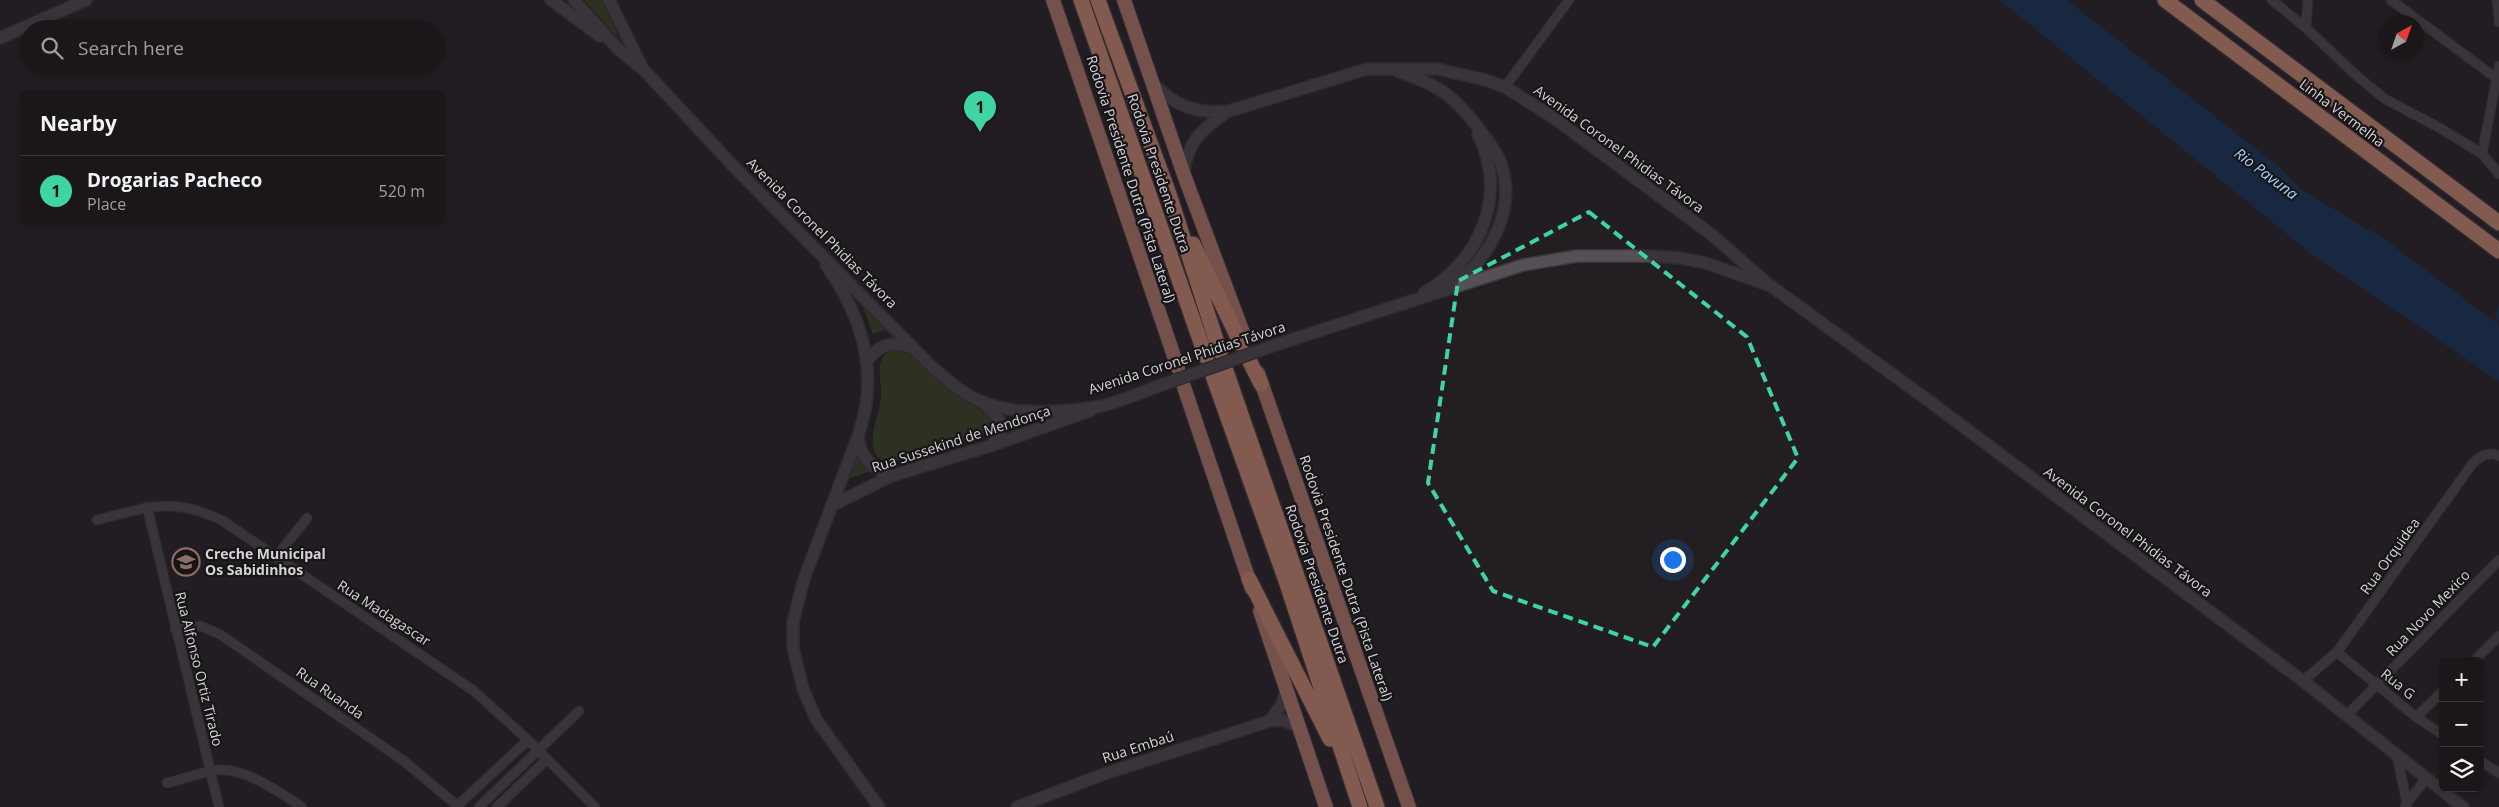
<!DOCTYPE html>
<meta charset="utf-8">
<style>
:root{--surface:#1a161a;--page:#272327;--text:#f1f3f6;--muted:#9f9fa2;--line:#383539;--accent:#3ed4a3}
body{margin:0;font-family:"Open Sans",sans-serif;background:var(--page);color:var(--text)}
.controls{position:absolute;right:15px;bottom:15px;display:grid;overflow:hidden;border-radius:8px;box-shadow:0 2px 8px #0003}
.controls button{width:45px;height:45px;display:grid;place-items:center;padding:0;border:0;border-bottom:1px solid var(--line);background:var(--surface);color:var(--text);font:25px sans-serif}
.compass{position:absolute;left:2379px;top:15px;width:45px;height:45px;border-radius:50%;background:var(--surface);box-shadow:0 2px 8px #0003;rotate:40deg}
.you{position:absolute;left:1672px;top:559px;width:18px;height:18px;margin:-12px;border:4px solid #fff;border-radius:50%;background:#1a73e8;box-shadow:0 0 0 8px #1a73e833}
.badge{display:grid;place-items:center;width:32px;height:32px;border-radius:50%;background:var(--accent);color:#111;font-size:16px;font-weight:700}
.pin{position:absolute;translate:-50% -41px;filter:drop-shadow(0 1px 2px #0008)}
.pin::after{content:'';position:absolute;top:26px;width:18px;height:15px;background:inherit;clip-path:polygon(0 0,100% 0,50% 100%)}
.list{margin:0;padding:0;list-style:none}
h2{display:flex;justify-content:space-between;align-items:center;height:65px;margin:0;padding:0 20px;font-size:21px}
h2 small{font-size:16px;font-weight:400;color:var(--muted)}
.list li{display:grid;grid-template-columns:32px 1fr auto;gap:15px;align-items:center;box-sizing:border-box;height:70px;padding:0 20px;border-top:1px solid var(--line)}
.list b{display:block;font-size:19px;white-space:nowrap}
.list p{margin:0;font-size:16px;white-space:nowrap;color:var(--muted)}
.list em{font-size:16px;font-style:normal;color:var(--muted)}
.icon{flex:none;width:28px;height:28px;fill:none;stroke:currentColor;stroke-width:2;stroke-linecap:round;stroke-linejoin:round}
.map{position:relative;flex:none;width:2499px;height:807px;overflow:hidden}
.search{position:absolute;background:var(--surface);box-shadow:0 2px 8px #0003;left:20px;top:20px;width:425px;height:55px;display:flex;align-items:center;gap:12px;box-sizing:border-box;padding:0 18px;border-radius:28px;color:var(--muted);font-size:19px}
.panel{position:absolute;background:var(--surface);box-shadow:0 2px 8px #0003;left:20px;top:90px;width:425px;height:135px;border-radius:8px}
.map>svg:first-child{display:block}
.green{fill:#39491f}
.water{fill:#0e3766}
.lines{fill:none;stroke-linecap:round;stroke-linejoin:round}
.stream{stroke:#0e3766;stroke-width:3}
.minor-casing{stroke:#3c393c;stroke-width:11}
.tertiary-casing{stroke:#3c393c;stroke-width:14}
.trunk-casing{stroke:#3c393c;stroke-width:16}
.motorway-casing{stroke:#3c393c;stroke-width:18}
.minor{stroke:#545055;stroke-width:9}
.tertiary{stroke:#545055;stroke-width:11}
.trunk{stroke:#d8937d;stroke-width:14}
.motorway{stroke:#f9a487;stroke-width:15}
.tertiary-bridge-casing{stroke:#3c393c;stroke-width:14;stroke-linecap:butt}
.tertiary-bridge{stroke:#545055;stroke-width:11}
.marked{fill:none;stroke:#3ed4a3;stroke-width:4;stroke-dasharray:10 6;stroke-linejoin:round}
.labels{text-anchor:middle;stroke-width:4.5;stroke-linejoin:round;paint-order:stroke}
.street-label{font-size:14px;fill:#d6d3d6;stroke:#181519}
.poi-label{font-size:14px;font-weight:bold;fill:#d6d3d6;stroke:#181519;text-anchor:start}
.water-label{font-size:15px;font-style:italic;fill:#abcffc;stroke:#181519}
</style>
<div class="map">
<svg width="2499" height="807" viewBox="0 0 2499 807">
<rect width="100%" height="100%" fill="#221e22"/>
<!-- green -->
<path class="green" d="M584,0H602L620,40Z
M859,297L889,328L873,334Z
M899,346L959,393L995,417L996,428L994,431L887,463C881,460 876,457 874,450C869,432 880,414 881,396C882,386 878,374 880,365C882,355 890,348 899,346Z
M855,453L862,464L871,471L845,480Z"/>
<!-- water -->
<path class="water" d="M2000,0H2067L2280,168L2300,189L2384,239L2499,325V381L2314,256Z"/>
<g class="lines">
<!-- stream -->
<path class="stream" d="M2496,326L2499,307"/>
<!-- minor casing -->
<g class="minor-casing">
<path id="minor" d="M2272,0L2306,28L2358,77L2385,99L2440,128L2482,154L2499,174
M2391,0L2496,78
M2497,0L2499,22
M2306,28L2308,0
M1505,87L1569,0
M2482,154L2499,66
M147,507L219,807
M97,520C149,507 172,496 223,521L474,691L528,740L595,807
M272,554L276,557L307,518
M175,629L201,626L221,635L404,761L459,807
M2337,652L2416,717L2443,735
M2474,661L2499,636
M2303,681L2337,652L2345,641L2473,463C2481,456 2489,451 2499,456
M2347,715L2499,560
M2416,717L2443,691
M2397,755L2407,804
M2480,761L2499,773
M167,783C184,779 201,772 217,770C244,767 281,793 302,807
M2405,805L2426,779
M456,807L528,740
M479,807L579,711
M497,807L547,759"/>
</g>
<!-- tertiary casing -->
<g class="tertiary-casing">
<path id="tertiary" d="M551,0L600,36
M574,0L618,49L644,70L737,170L930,365C945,378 961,393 980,401C1017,416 1063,413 1101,406C1123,401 1146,390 1167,383
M609,0L642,67
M0,38L86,0
M1397,71C1411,76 1426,81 1439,89C1455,99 1467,113 1479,129C1487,139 1495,149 1500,161C1518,209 1490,259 1451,286
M1153,83C1175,107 1197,114 1229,111L1367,69H1437L1486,80L1505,87L1554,118L1712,235L1766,282
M1184,173C1187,142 1202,129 1227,112
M826,265C863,318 880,374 858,436L804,579L793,622V648L803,689L816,719L879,807
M1424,293C1481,259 1508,196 1478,134
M1275,345L1523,265L1577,256H1648L1680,258L1706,263L1771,286L1929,401L2303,681L2463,807
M867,361C879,344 893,340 912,348
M984,404C1000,417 1009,429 991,445
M858,436C860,457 872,469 891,476
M831,506L891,476L990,446L1090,411
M1270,721L1282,704L1286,690
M1017,807L1107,773L1270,721L1283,720L1297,726"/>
</g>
<!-- trunk casing -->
<g class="trunk-casing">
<path id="trunk" d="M1053,0L1178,368
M1124,0L1184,175L1245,338
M1258,373L1409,807
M1184,387L1252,589
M1260,611L1326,807"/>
</g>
<!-- motorway casing -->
<g class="motorway-casing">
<path id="motorway" d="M1081,0L1206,357
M1098,0L1169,194L1220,352
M2165,0L2499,251
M2202,0L2499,223
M1193,244L1241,344
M1250,362L1261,384
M1226,371L1377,807
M1213,376L1286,581L1360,807
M1249,579L1330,739"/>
</g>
<!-- minor -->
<use href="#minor" class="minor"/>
<!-- tertiary -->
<use href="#tertiary" class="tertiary"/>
<!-- trunk -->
<use href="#trunk" class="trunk"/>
<!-- motorway -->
<use href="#motorway" class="motorway"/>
<!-- tertiary-bridge casing -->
<g class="tertiary-bridge-casing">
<path id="tertiary-bridge" d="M1167,383L1275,345"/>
</g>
<!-- tertiary-bridge -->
<use href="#tertiary-bridge" class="tertiary-bridge"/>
</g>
<!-- marked area -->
<path d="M0 0H2499V807H0ZM1589,212L1747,337L1798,458L1653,647L1493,591L1428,483L1458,281Z" fill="#221e22" fill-opacity=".55" fill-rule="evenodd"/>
<path class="marked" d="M1589,212L1747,337L1798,458L1653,647L1493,591L1428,483L1458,281Z"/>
<!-- icons -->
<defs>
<g id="school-ring" transform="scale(1.4375)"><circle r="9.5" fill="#181519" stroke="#8d6e63" stroke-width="1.5"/><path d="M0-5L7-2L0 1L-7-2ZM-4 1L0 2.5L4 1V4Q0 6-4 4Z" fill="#8d6e63"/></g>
</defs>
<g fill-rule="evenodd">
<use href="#school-ring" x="186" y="562"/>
</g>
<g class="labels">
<!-- street labels -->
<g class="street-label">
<text transform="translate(2342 113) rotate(37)" y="5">Linha Vermelha</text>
<text transform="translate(1619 149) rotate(36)" y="5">Avenida Coronel Phidias Távora</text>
<text transform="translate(1159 173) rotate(71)" y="5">Rodovia Presidente Dutra</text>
<text transform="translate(1131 179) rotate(72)" y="5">Rodovia Presidente Dutra (Pista Lateral)</text>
<text transform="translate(822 233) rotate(45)" y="5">Avenida Coronel Phidias Távora</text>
<text transform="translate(1187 358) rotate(-18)" y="5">Avenida Coronel Phidias Távora</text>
<text transform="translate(961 439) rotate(-18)" y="5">Rua Sussekind de Mendonça</text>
<text transform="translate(2128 532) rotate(37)" y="5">Avenida Coronel Phidias Távora</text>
<text transform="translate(2390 556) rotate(-54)" y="5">Rua Orquidea</text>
<text transform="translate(1346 578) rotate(71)" y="5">Rodovia Presidente Dutra (Pista Lateral)</text>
<text transform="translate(1317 584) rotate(71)" y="5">Rodovia Presidente Dutra</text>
<text transform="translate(384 613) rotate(33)" y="5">Rua Madagascar</text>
<text transform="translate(2428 613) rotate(-46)" y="5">Rua Novo Mexico</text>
<text transform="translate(199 669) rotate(76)" y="5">Rua Alfonso Ortiz Tirado</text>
<text transform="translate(2398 684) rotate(39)" y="5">Rua G</text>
<text transform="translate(330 693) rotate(35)" y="5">Rua Ruanda</text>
<text transform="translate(1138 747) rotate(-18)" y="5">Rua Embaú</text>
</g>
<!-- poi labels -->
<g class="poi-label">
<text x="205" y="559">Creche Municipal<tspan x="205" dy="16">Os Sabidinhos</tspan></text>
</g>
<!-- water labels -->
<g class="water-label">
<text transform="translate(2266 174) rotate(37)" y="5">Rio Pavuna</text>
</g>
</g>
</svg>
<div class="controls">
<button>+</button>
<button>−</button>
<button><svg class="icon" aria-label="layers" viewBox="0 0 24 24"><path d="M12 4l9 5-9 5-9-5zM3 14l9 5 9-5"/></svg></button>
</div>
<svg class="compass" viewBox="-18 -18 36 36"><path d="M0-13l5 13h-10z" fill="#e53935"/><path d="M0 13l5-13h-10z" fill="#9f9fa2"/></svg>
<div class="you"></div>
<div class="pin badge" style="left:980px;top:132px">1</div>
<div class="search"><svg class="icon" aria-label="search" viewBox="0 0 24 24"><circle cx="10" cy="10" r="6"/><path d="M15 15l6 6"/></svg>Search here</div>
<section class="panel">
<h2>Nearby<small></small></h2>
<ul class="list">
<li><span class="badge">1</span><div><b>Drogarias Pacheco</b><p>Place</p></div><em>520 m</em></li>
</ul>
</section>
</div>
